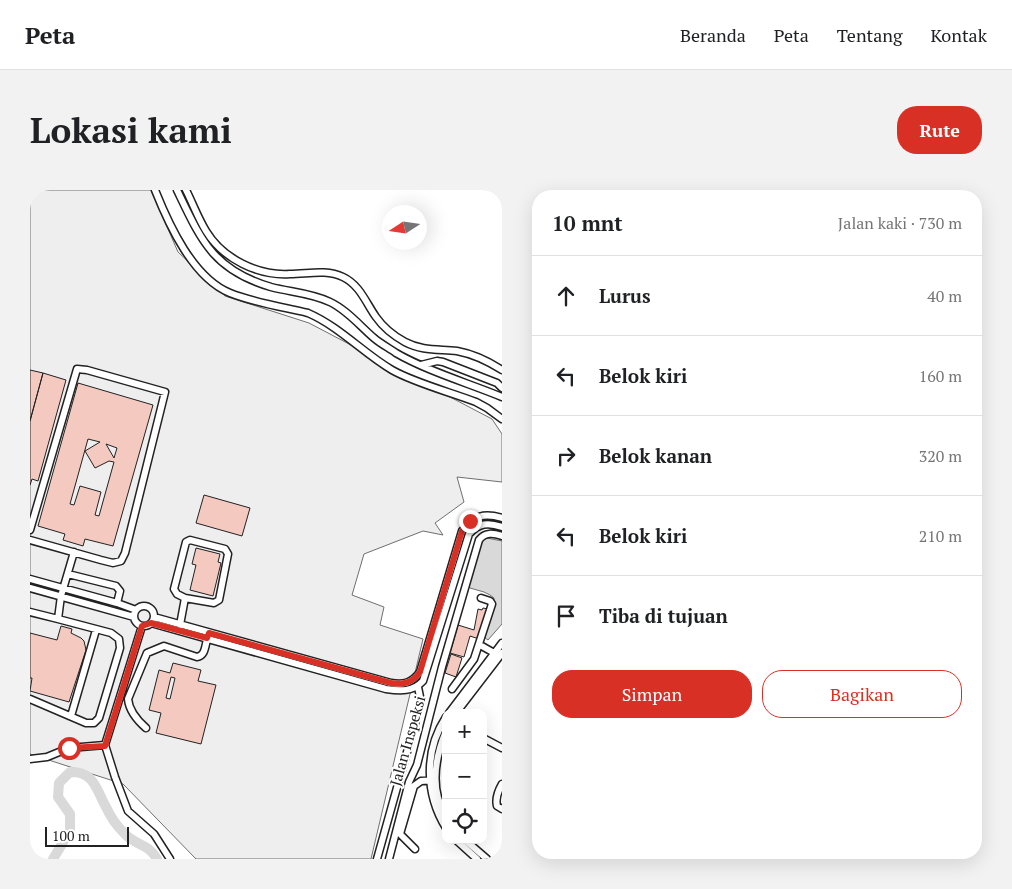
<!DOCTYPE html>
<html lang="id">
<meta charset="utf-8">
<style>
:root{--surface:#fff;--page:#f2f2f2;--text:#202124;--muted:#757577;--line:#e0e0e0;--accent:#d93025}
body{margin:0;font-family:"PT Serif",serif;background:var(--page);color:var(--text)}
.controls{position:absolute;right:15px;bottom:15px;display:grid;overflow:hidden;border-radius:10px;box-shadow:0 5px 20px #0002}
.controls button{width:45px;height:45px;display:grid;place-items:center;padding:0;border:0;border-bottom:1px solid var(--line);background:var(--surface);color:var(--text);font:25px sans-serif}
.compass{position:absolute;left:352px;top:15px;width:45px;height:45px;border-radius:50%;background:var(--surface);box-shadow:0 5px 20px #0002;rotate:258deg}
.scale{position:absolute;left:15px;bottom:12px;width:84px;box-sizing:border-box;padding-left:5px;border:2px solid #222;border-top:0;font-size:14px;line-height:18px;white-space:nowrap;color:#222;-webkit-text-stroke:4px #fff;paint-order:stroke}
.stop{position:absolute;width:15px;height:15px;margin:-11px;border:4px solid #d93025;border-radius:50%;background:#fff}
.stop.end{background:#d93025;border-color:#fff;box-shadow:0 1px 5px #0008}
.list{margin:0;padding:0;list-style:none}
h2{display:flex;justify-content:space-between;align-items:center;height:65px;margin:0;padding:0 20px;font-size:21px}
h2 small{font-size:16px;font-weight:400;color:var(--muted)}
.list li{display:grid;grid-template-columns:32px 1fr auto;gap:15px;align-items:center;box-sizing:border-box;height:80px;padding:0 20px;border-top:1px solid var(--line)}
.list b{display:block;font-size:19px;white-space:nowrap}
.list em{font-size:16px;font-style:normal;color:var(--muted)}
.actions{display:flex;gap:10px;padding:15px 20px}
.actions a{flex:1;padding:11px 0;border:1px solid var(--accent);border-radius:20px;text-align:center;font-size:18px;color:var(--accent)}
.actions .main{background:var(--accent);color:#fff}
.icon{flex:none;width:28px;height:28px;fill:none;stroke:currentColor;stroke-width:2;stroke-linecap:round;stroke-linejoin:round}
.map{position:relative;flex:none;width:472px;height:669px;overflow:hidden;border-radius:20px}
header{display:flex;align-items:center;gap:30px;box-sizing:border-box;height:70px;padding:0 25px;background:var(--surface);border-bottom:1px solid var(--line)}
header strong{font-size:24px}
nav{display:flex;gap:28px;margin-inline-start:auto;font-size:18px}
.intro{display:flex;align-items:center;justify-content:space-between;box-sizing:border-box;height:120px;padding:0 30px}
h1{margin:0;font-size:35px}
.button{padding:12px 22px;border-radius:20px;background:var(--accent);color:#fff;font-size:18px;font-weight:700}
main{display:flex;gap:30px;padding:0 30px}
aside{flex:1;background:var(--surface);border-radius:20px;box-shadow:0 5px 20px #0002}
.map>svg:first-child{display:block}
.green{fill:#eee;stroke:#6f6f6f}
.water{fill:#d9d9d9;stroke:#6f6f6f}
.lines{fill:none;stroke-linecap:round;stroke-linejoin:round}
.river{stroke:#d9d9d9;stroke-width:10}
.building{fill:#f3c9c0;stroke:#222;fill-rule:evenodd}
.minor-casing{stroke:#222;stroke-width:9}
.minor{stroke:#fff;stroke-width:6}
.route{stroke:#d93025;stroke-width:6}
.labels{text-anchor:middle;stroke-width:4;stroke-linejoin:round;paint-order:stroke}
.street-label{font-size:15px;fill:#222;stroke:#fff}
</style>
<header>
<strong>Peta</strong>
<nav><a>Beranda</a><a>Peta</a><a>Tentang</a><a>Kontak</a></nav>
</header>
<div class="intro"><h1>Lokasi kami</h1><a class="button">Rute</a></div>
<main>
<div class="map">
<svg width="472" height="669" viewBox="0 0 472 669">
<rect width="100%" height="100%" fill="#fff"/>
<!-- green -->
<path class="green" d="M0,0H121L148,62L195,106L279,133L462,229L472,244V292L427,287L434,312L405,333L413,345L393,341L334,364L322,405L354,417L350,435L393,449L341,669H166L93,594L0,564Z"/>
<!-- water -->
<path class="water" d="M457,348L472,351V434L458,450L454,447L463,422L464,408L460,405L454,402L440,398L438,395L450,353L453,349Z"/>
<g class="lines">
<!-- river -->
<path class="river" d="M23,669L40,641V624L28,607L29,593L40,582C64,581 66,599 76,617C80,626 87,636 94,643C104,655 118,653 127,669"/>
</g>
<!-- building -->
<path class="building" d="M0,180L13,183L0,231Z
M13,183L36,190L8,291L2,289L0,295V231Z
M48,193L123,215L83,356L55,349L53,356L33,350L35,344L8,336ZM58,249L70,252L55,261L65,278L79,271L84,272L69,326L65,325L71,302L50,296L44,315L40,314ZM76,254L87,258L84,268Z
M174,305L220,318L212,346L166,333Z
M166,358L190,364L188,372L191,373L183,406L160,400L166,375L162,374Z
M453,418L458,419L449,449L440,446L434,467L420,463L428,435L444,440L448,419L452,420Z
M31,436L42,439L41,443L51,448L54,451L56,460L39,512L0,501L2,488H0V443L27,450Z
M421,464L432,468L426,487L415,483Z
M143,473L171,480L168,491L186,495L171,554L126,543L131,523L119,520L129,480L140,483ZM141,487L145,488L140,509L136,508Z"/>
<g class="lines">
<!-- minor casing -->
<g class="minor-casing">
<path id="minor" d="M125,0C139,35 163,88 200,103C225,113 253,117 278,123C310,137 333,163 362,180C385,193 420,202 446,212L457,218L472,229
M147,0C171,50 183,80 241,97C260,102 282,103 300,112C317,120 330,136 344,148C351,154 359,158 366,163C397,181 438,193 472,207
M156,0C163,14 168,28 176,41C193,69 228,86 260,84C278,84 296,79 313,87C330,95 336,113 346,127C353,137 364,146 375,152C392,161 408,159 427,161C443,164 458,171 472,180
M391,175L407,171L413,172L467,193L472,198
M0,340L47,179L57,180L135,202L95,363L91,371L83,373L71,370L0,350
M38,384L86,396L90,401L87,413
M0,389L87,413L106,420
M0,398L104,427
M104 426a10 10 0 1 1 20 0a10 10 0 1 1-20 0Z
M0,422L28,429
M124,427L361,493C374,495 382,493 390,482L432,341C445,326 453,322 472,328
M121,433L356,499C370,501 383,502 393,491L439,344C449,333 458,332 472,337
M150,435L155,408L184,413L189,410L198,364L195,359L160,350L156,352L144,399L147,404L155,408
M112,436L75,555L85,587L98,621L124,644L140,669
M450,455L466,464
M422,499L444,469L462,414L460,411L451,408
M0,509L56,533H64L69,528L90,458L89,449L81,443L28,429L31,406L44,362
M419,523L472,453
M426,523L472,463
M41,526L66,440
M416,527C394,561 395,604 416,638
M116,538C108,531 99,520 98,509L117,463L134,456L167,467C176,466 175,454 178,446
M416,541C405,568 399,599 416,626
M453,548L472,558
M0,569L17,567L39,558L75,555
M472,594C468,601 465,608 467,616L472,619
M426,650L447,669
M435,650L457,669
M385,659L370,644L384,596L391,591L405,590
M347,669L391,512L388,497
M359,669L379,592L387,575L412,477L449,350C455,342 463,343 472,346"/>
</g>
<!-- minor -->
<use href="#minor" class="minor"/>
</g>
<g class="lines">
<!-- route -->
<path class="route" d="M39,558L75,556L112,436L121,433L177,448L179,443L361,493C374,495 382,493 390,482L432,341L440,331"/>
</g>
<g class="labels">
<!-- street labels -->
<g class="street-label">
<text transform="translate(378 551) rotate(-74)" y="5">Jalan Inspeksi</text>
</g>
</g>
</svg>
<div class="controls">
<button>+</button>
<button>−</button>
<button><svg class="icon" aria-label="locate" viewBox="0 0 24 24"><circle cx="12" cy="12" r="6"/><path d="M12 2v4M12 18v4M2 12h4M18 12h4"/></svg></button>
</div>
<svg class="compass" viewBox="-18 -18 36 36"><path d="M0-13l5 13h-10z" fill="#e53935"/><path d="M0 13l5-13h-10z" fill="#757577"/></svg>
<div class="scale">100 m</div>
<div class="stop" style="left:39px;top:558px"></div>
<div class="stop end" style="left:440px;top:331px"></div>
</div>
<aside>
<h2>10 mnt<small>Jalan kaki · 730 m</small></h2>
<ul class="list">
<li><svg class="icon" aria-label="ahead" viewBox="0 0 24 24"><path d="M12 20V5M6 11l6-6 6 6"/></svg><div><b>Lurus</b></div><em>40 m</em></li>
<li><svg class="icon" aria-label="left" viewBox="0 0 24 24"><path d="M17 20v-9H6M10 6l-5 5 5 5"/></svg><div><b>Belok kiri</b></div><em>160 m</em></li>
<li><svg class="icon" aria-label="right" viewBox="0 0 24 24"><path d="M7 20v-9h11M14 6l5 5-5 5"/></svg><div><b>Belok kanan</b></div><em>320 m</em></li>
<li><svg class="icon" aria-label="left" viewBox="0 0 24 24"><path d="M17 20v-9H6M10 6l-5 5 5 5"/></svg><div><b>Belok kiri</b></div><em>210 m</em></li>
<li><svg class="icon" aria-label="arrive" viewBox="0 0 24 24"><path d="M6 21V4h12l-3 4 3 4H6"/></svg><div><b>Tiba di tujuan</b></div></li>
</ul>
<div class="actions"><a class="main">Simpan</a><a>Bagikan</a></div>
</aside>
</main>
